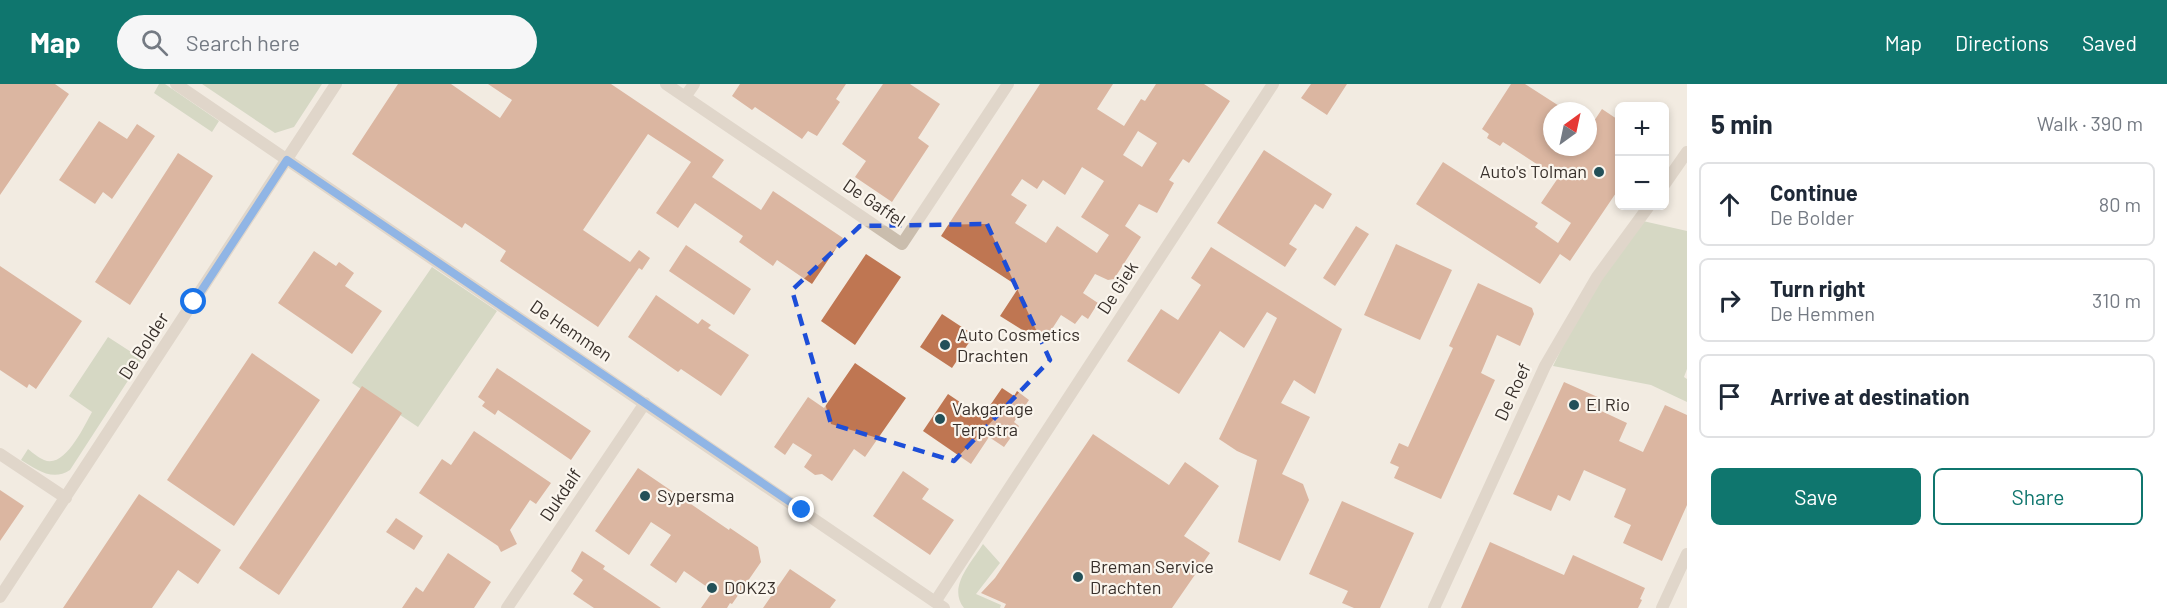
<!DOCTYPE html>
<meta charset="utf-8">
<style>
:root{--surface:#fff;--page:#f6f6f7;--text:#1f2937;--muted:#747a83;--line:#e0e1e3;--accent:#0f766e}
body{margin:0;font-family:Barlow,sans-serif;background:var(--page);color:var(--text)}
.controls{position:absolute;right:18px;top:18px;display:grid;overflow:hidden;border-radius:9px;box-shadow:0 3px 9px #0003}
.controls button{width:54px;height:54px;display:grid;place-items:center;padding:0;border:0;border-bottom:2px solid var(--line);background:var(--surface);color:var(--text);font:30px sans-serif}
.compass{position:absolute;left:1543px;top:18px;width:54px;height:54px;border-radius:50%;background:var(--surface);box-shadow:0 3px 9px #0003;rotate:33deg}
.stop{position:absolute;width:18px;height:18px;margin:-14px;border:4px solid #1a73e8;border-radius:50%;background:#fff}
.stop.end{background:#1a73e8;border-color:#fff;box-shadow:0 2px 6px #0008}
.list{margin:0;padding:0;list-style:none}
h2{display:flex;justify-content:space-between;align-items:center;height:78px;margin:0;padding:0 24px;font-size:26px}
h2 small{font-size:20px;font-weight:400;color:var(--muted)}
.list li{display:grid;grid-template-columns:39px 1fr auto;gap:18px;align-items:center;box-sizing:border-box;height:84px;margin:0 12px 12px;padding:0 12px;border:2px solid var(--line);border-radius:9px}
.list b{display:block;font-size:22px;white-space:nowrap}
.list p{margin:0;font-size:20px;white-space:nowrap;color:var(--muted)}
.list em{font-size:20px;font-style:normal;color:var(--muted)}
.actions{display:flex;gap:12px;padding:18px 24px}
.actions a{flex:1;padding:14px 0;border:2px solid var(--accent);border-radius:9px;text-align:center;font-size:21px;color:var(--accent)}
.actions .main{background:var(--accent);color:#fff}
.icon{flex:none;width:33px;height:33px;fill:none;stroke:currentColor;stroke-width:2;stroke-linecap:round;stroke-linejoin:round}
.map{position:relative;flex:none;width:1687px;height:524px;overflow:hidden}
header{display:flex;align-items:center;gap:36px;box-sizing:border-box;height:84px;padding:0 30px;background:var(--accent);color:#fff}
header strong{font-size:28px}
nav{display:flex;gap:33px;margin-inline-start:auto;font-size:21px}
.search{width:420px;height:54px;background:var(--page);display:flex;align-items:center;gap:15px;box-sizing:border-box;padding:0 21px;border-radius:33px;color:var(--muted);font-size:22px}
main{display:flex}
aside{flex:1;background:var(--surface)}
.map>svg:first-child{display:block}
.green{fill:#b3c1a1}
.building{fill:#bf7652;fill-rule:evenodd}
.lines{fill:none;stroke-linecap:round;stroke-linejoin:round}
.street{stroke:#cabdad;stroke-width:12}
.route{stroke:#1a73e8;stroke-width:8}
.marked{fill:none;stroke:#1d4ed8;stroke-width:4.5;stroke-dasharray:12 8;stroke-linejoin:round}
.poi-dot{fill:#235058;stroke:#faf5ed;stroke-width:2}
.labels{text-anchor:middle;stroke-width:4.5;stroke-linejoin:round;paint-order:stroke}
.poi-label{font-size:18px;fill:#38302b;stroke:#faf5ed;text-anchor:start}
.street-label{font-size:18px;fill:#38302b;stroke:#faf5ed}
</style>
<header>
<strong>Map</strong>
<div class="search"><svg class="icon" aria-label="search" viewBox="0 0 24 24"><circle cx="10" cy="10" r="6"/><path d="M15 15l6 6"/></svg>Search here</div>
<nav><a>Map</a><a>Directions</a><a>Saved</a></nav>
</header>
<main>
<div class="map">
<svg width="1687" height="524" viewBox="0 0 1687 524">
<rect width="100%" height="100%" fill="#f2ebe1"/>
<!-- green -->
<path class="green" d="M159,0H165L219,37L212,48L154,9Z
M202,0H322L294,43L275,49Z
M1643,137L1687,147V285L1684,293L1687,295V318L1651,301L1553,282L1583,221Z
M432,183L497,227L418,343L352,299Z
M108,253L142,275L70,386C52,398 36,385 21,376L28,365C33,369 39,374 44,376C65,385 84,342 92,328L69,312Z
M983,460L1000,479L976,510L1001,521L1000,524H964C947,503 972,478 983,460Z"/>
<!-- building -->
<path class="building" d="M0,0H55L69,10L0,111Z
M398,0H451L500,34L512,16L488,0H611L724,76L712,93L761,126L773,107L843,154L812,200L777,176L773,182L739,158L743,152L695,119L678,144L656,129L691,78L648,50L583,146L630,178L639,166L650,174L642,186L639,184L598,243L500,177L506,167L465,139L462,144L352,70Z
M740,0H846L836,15L840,18L817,52L808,47L802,55L755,23L752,26L732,12Z
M883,0H910L940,20L918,54L929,62L892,118L855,93L866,77L842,60Z
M1040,0H1113L1097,25L1124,42L1141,15L1145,17L1156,0H1204L1230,17L1189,79L1183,75L1169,96L1174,99L1157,129L1139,120L1125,142L1141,153L1114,195L1108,196L1095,190L1083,209L1098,219L1088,235L1082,231L1075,240L1061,231L1043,259L1000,232L1019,203L941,152ZM1138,47L1157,59L1142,83L1123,71ZM1082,83L1104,97L1081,133L1109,151L1097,169L1057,142L1046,159L1015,139L1027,121L1011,111L1022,95L1037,105L1043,96L1065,111Z
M1311,0H1347L1327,31L1301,14Z
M1511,0H1525L1567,27H1552V63H1588V46L1602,25L1620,37V103L1570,177L1560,170L1540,200L1416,120L1443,78L1538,139L1535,143L1558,159L1571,139L1541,119L1558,94L1503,58L1500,62L1487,54L1489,50L1482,45Z
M99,37L127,55L137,40L155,52L112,115L103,108L95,120L59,96Z
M1264,66L1332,110L1323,125L1315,120L1289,160L1297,165L1285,183L1217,139Z
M178,69L213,92L130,221L95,198Z
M1356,142L1369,150L1335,202L1323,194Z
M1396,160L1452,186L1420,256L1364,231Z
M686,161L751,205L734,231L669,187Z
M1211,163L1342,245L1315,310L1294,296L1281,319L1310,333L1282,390L1303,400L1309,416L1280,477L1238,458L1257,376L1237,367L1219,355L1277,234L1267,228L1244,264L1220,247L1179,310L1127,277L1161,225L1178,236L1201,201L1191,194Z
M314,167L336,182L339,178L354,189L345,202L382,227L352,270L278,219Z
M866,170L901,193L855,261L821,237Z
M0,182L82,237L36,305L29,300L27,304L0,286Z
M1478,199L1532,224L1534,230L1520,262L1497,251L1481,289L1495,296L1441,415L1394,394L1399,383L1390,379L1399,359L1408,363L1453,264L1449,262Z
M656,211L698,240L702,235L711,241L708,244L749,271L721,312L681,285L678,288L628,253Z
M942,230L974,251L952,284L920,263Z
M252,269L320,316L234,442L167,396Z
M855,279L906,314L865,373L854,365L832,397L822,390L815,391L804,383L812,371L793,359L785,371L774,363L808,313L824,324Z
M497,284L591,347L571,376L498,326L495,331L482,322L485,318L478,313Z
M1564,298L1602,315L1597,325L1627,339L1619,357L1643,368L1665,321L1687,331V421L1662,477L1623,459L1631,441L1614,433L1626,405L1584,386L1570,417L1558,411L1551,427L1513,410Z
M362,302L402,329L279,511L239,484Z
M1002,304L1014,312L1017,307L1029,316L1014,338L1019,342L1004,363L989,353L971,380L923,347L948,310L982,333Z
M474,347L551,399L536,420L530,416L510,446L517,460L501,468L498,462L419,409L442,375L451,381Z
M1093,350L1169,401L1185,378L1219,402L1184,452L1210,469L1172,524H1004L1006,520L981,509L995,494Z
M638,384L729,446L730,444L758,463L761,478L732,520L730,519L727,524H701L713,507L684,487L676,499L650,481L671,451L651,438L629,471L595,447Z
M903,387L929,405L922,415L954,436L930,471L873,432Z
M0,406L24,422L0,457Z
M139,410L221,466L198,500L178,486L152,524H63Z
M1342,417L1414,449L1380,524H1354L1342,519L1348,507L1309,490Z
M396,434L423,452L414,466L386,448Z
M1490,458L1564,491L1573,471L1645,504L1640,515L1642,516L1638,524H1461Z
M582,467L605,482L603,485L661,524H594L573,510L583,496L571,487Z
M448,469L491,498L474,524H402L416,503L423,508Z
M790,485L836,516L830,524H763Z"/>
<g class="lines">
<!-- street -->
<path class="street" d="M176,0L944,524
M666,0L902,160L1008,0
M685,13L694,0
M1664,101L1687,68
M0,370L66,414
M0,513L336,0
M935,518L1273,0
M507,524L645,319
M1434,524L1545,282L1597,193L1649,122
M1662,524L1687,470"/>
</g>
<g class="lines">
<!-- route -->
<path class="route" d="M194,218L287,76L802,426"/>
</g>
<!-- marked area -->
<path d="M0 0H1687V524H0ZM987,140L1050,276L954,377L831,340L792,206L860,142Z" fill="#f2ebe1" fill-opacity=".55" fill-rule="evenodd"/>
<path class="marked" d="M987,140L1050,276L954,377L831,340L792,206L860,142Z"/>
<!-- markers -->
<g class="poi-dot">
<circle cx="1599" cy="88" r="6"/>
<circle cx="945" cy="261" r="6"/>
<circle cx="1574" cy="321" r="6"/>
<circle cx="940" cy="335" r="6"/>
<circle cx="645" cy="412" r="6"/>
<circle cx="1078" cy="493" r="6"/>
<circle cx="712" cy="504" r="6"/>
</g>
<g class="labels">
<!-- poi labels -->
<g class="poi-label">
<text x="1587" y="94" text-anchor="end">Auto's Tolman</text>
<text x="957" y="257">Auto Cosmetics<tspan x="957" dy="21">Drachten</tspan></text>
<text x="1586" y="327">El Rio</text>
<text x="952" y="331">Vakgarage<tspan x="952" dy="21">Terpstra</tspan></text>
<text x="657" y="418">Sypersma</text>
<text x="1090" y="489">Breman Service<tspan x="1090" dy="21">Drachten</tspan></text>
<text x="724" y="510">DOK23</text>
</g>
<!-- street labels -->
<g class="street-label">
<text transform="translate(874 119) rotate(34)" y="6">De Gaffel</text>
<text transform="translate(1118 204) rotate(-57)" y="6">De Giek</text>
<text transform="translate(571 247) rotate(34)" y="6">De Hemmen</text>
<text transform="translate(144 262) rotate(-57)" y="6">De Bolder</text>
<text transform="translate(1513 308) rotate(-65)" y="6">De Roef</text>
<text transform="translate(561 411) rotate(-56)" y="6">Dukdalf</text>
</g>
</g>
</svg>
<div class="controls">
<button>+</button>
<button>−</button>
</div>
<svg class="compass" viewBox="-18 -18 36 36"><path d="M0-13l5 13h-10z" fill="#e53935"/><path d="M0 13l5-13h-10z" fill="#747a83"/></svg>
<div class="stop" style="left:194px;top:218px"></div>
<div class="stop end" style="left:802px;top:426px"></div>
</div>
<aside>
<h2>5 min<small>Walk · 390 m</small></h2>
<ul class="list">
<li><svg class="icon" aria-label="ahead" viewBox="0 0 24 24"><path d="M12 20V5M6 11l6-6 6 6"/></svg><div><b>Continue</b><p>De Bolder</p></div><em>80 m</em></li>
<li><svg class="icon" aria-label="right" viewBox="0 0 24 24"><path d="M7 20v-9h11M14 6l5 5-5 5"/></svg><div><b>Turn right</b><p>De Hemmen</p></div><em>310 m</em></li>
<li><svg class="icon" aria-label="arrive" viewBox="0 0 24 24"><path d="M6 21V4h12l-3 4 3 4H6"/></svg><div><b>Arrive at destination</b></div></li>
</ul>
<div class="actions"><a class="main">Save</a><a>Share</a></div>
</aside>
</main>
